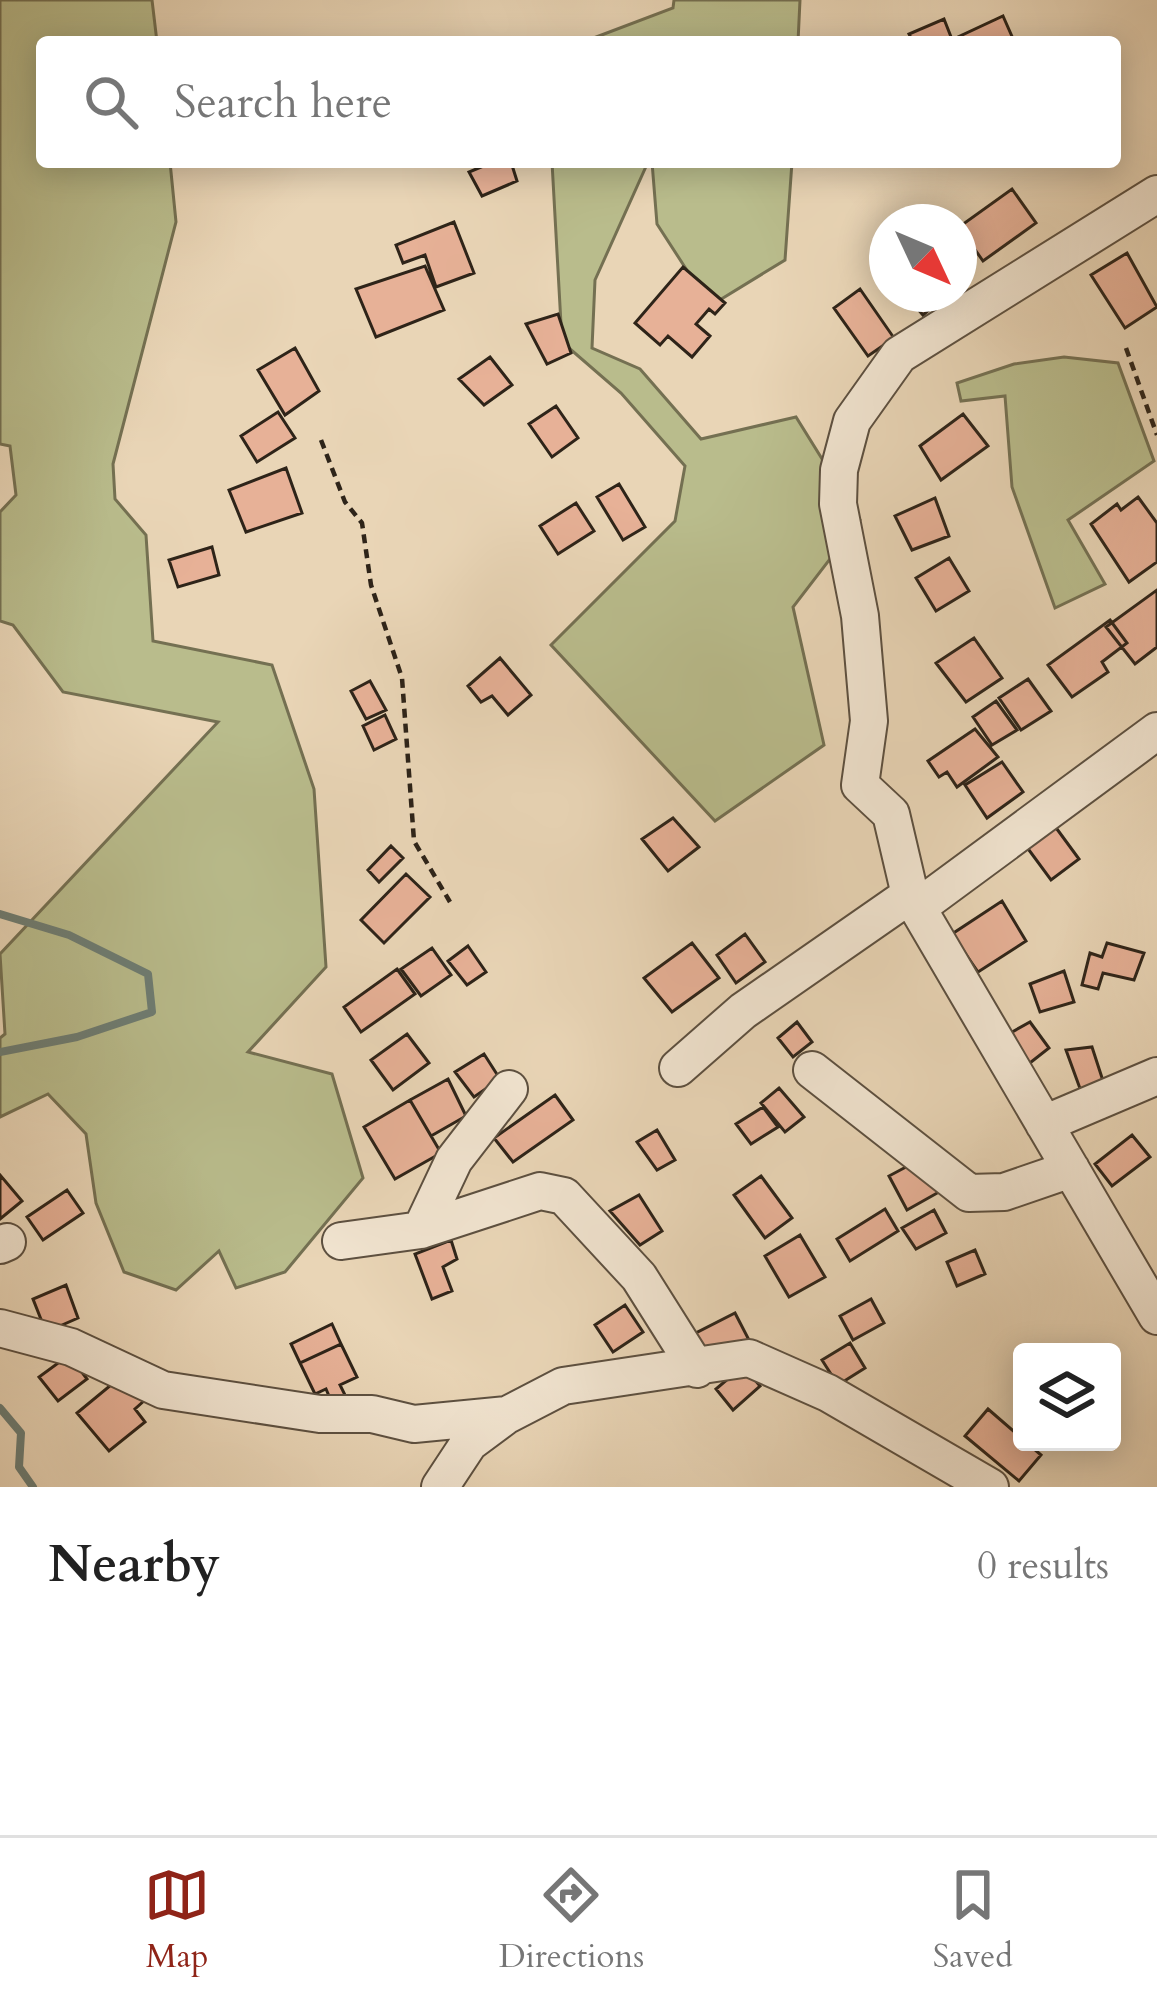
<!DOCTYPE html>
<style>
:root{--surface:#fff;--page:#f6f6f6;--text:#222;--muted:#767676;--line:#e0e0e0;--accent:#8f2418}
body{margin:0;font-family:Cardo,serif;background:var(--page);color:var(--text)}
.controls{position:absolute;right:36px;bottom:36px;display:grid;overflow:hidden;border-radius:12px;box-shadow:0 6px 30px #0003}
.controls button{width:108px;height:108px;display:grid;place-items:center;padding:0;border:0;border-bottom:3px solid var(--line);background:var(--surface);color:var(--text);font:60px sans-serif}
.compass{position:absolute;left:869px;top:204px;width:108px;height:108px;border-radius:50%;background:var(--surface);box-shadow:0 6px 30px #0003;rotate:134deg}
.list{margin:0;padding:0;list-style:none}
h2{display:flex;justify-content:space-between;align-items:center;height:156px;margin:0;padding:0 48px;font-size:51px}
h2 small{font-size:39px;font-weight:400;color:var(--muted)}
.icon{flex:none;width:66px;height:66px;fill:none;stroke:currentColor;stroke-width:2;stroke-linecap:round;stroke-linejoin:round}
.map{position:relative;flex:none;width:1157px;height:1487px;overflow:hidden}
.search{position:absolute;background:var(--surface);box-shadow:0 6px 30px #0003;left:36px;right:36px;top:36px;height:132px;display:flex;align-items:center;gap:30px;box-sizing:border-box;padding:0 42px;border-radius:12px;color:var(--muted);font-size:45px}
.sheet{height:348px;background:var(--surface)}
nav{display:flex;justify-content:space-around;align-items:center;box-sizing:border-box;height:168px;border-top:3px solid var(--line);background:var(--surface);font-size:33px;color:var(--muted)}
nav a{display:grid;justify-items:center;gap:6px}
nav .on{color:var(--accent)}
.map>svg:first-child{display:block}
.green{fill:#b9bc8c;stroke:#747052;stroke-width:3}
.lines{fill:none;stroke-linecap:round;stroke-linejoin:round}
.stream{stroke:#6d7d74;stroke-width:8}
.building{fill:#e7b197;stroke:#2e2419;stroke-width:3}
.minor-casing{stroke:#5d5040;stroke-width:40}
.path{stroke:#2e2419;stroke-width:4.5;stroke-dasharray:9 6;stroke-linecap:butt}
.minor{stroke:#f1e4d0;stroke-width:36}
</style>
<div class="map">
<svg width="1157" height="1487" viewBox="0 0 1157 1487">
<rect width="100%" height="100%" fill="#e9d5b6"/>
<filter id="stains"><feTurbulence type="fractalNoise" baseFrequency=".00167" numOctaves="4"/><feColorMatrix values="0 0 0 0 .2 0 0 0 0 .09 0 0 0 0 .02 0 0 0 .5 -.17"/></filter>
<radialGradient id="worn" r=".72"><stop offset=".6" stop-color="#630" stop-opacity="0"/><stop offset="1" stop-color="#630" stop-opacity=".3"/></radialGradient>
<!-- green -->
<path class="green" d="M0,0H152L157,42H42V162H170L176,222L113,464L115,499L146,535L153,641L272,665L314,789L326,967L248,1052L332,1074L363,1178L285,1272L236,1288L219,1251L176,1290L124,1272L96,1203L86,1134L48,1094L0,1117V1038L5,1034L0,954L218,722L63,692L13,625L0,621V512L16,495L10,446L0,444Z
M674,0H800L798,42H583L673,8Z
M552,162H648L595,280L592,348L640,369L701,439L796,417L860,520L793,607L824,745L715,821L551,645L675,521L685,466L621,393L562,342Z
M652,162H792L785,260L710,306L657,224Z
M1064,357L1118,363L1154,461L1068,520L1105,584L1055,608L1012,487L1005,396L961,401L957,383L1014,364Z"/>
<g class="lines">
<!-- stream -->
<path class="stream" d="M0,914L69,935L148,974L152,1012L77,1037L0,1052
M0,1408L21,1433L19,1467L33,1487"/>
</g>
<!-- building -->
<path class="building" d="M1003,16L1014,41L960,42L958,37Z
M944,19L953,42H913L909,34Z
M493,162H511L517,181L482,196L469,172Z
M1012,189L1036,223L983,261L959,227Z
M454,222L474,273L436,287L425,255L403,263L396,245Z
M1127,253L1157,307L1125,328L1091,275Z
M425,266L444,310L376,337L356,289Z
M683,267L725,303L715,314L709,309L696,324L710,336L692,357L668,336L660,345L635,323Z
M860,289L894,338L868,356L834,308Z
M905,294H947L923,315Z
M558,314L571,353L547,364L526,324Z
M295,348L319,391L285,415L258,370Z
M490,357L512,385L484,405L459,379Z
M556,406L578,438L552,457L529,424Z
M278,412L295,438L257,462L241,436Z
M963,414L988,446L941,480L920,446Z
M286,468L302,513L246,532L229,490Z
M619,484L645,527L623,540L597,497Z
M1138,497L1157,523V562L1129,582L1091,524L1117,504L1121,510Z
M935,498L949,536L912,550L895,516Z
M576,503L594,531L558,554L540,526Z
M212,547L219,575L178,587L169,560Z
M949,558L969,591L936,611L916,578Z
M1157,590V647L1135,664L1106,627Z
M1110,620L1127,643L1102,662L1108,672L1072,697L1048,665Z
M974,638L1002,678L966,702L936,663Z
M500,658L531,695L508,715L492,696L481,702L468,686Z
M1028,679L1051,711L1021,730L999,698Z
M370,681L386,710L366,719L351,691Z
M996,701L1017,730L992,745L973,717Z
M385,715L396,739L374,750L363,726Z
M975,729L998,757L957,787L947,772L939,777L928,761Z
M1002,762L1023,792L987,818L965,785Z
M673,818L699,847L668,871L642,839Z
M1054,825L1079,859L1051,880L1026,846Z
M391,846L403,858L379,882L368,870Z
M406,874L430,897L384,943L361,920Z
M1002,901L1026,941L978,972L952,934Z
M745,934L765,962L736,983L717,955Z
M692,943L719,978L672,1012L644,978Z
M1107,943L1144,953L1134,980L1103,973L1098,989L1082,985L1090,953L1102,957Z
M468,946L486,972L467,985L448,961Z
M432,948L451,975L421,996L401,969Z
M397,969L415,994L361,1032L344,1007Z
M1064,971L1074,1002L1040,1012L1030,984Z
M797,1022L812,1042L793,1057L778,1038Z
M1030,1022L1049,1048L1026,1066L1005,1036Z
M407,1034L429,1063L393,1090L371,1060Z
M1092,1047L1105,1087L1082,1094L1066,1050Z
M484,1054L500,1079L474,1097L455,1072Z
M448,1079L466,1116L431,1136L410,1100Z
M779,1088L804,1117L785,1132L761,1103Z
M555,1095L573,1120L513,1162L494,1138Z
M410,1100L441,1153L395,1179L364,1127Z
M763,1107L778,1127L751,1144L736,1124Z
M657,1130L675,1160L657,1170L637,1142Z
M1132,1135L1150,1157L1112,1186L1095,1164Z
M921,1159L939,1192L907,1210L889,1176Z
M0,1175L22,1201L0,1219Z
M761,1176L792,1218L765,1238L734,1195Z
M67,1190L83,1213L43,1240L27,1217Z
M639,1195L662,1231L640,1245L610,1211Z
M885,1209L898,1231L850,1261L837,1239Z
M934,1210L946,1233L916,1249L902,1228Z
M800,1235L825,1277L789,1297L765,1256Z
M451,1240L457,1259L443,1267L452,1291L432,1299L415,1254Z
M975,1250L985,1274L957,1286L947,1262Z
M66,1285L78,1318L46,1332L33,1299Z
M871,1299L884,1323L853,1340L840,1316Z
M625,1305L643,1332L613,1352L595,1325Z
M735,1313L749,1340L706,1362L692,1335Z
M332,1324L341,1344L300,1363L291,1344Z
M850,1343L865,1368L838,1385L822,1360Z
M341,1344L357,1377L340,1385L346,1397L332,1403L326,1389L315,1394L300,1363Z
M69,1355L87,1379L58,1401L39,1377Z
M743,1366L760,1386L733,1410L716,1389Z
M123,1375L145,1400L135,1409L145,1422L109,1451L77,1413Z
M988,1409L1041,1455L1019,1481L965,1436Z"/>
<g class="lines">
<!-- minor casing -->
<g class="minor-casing">
<path id="minor" d="M1157,194L899,355L852,421L839,470L838,504L860,616L869,721L860,785L891,814L910,895L1157,1316
M917,908L1157,731
M678,1068L743,1011L910,895
M812,1070L969,1193L1004,1192L1071,1169
M1044,1124L1157,1076
M421,1230L454,1160L509,1089
M341,1241L421,1230L540,1191L564,1196L639,1277L697,1369
M0,1245L7,1242
M0,1328L71,1347L163,1390L320,1414H372L414,1424L507,1415L563,1386L749,1358L828,1393L990,1487
M440,1487L469,1443L504,1417"/>
</g>
<!-- path -->
<path class="path" d="M1126,348L1157,435
M321,440L345,502L362,523L371,585L402,678L414,841L450,902"/>
<!-- minor -->
<use href="#minor" class="minor"/>
</g>
<rect width="100%" height="100%" filter="url(#stains)"/>
<rect width="100%" height="100%" fill="url(#worn)"/>
</svg>
<div class="controls">
<button><svg class="icon" aria-label="layers" viewBox="0 0 24 24"><path d="M12 4l9 5-9 5-9-5zM3 14l9 5 9-5"/></svg></button>
</div>
<svg class="compass" viewBox="-18 -18 36 36"><path d="M0-13l5 13h-10z" fill="#e53935"/><path d="M0 13l5-13h-10z" fill="#767676"/></svg>
<div class="search"><svg class="icon" aria-label="search" viewBox="0 0 24 24"><circle cx="10" cy="10" r="6"/><path d="M15 15l6 6"/></svg>Search here</div>
</div>
<section class="sheet">
<h2>Nearby<small>0 results</small></h2>
<ul class="list">
</ul>
</section>
<nav>
<a class="on"><svg class="icon" aria-label="map" viewBox="0 0 24 24"><path d="M3 6l6-2 6 2 6-2v14l-6 2-6-2-6 2zM9 4v14M15 6v14"/></svg>Map</a>
<a><svg class="icon" aria-label="directions" viewBox="0 0 24 24"><path d="M12 3l9 9-9 9-9-9zM9 14v-3h6M13 9l2 2-2 2"/></svg>Directions</a>
<a><svg class="icon" aria-label="saved" viewBox="0 0 24 24"><path d="M7 4h10v16l-5-4-5 4z"/></svg>Saved</a>
</nav>
